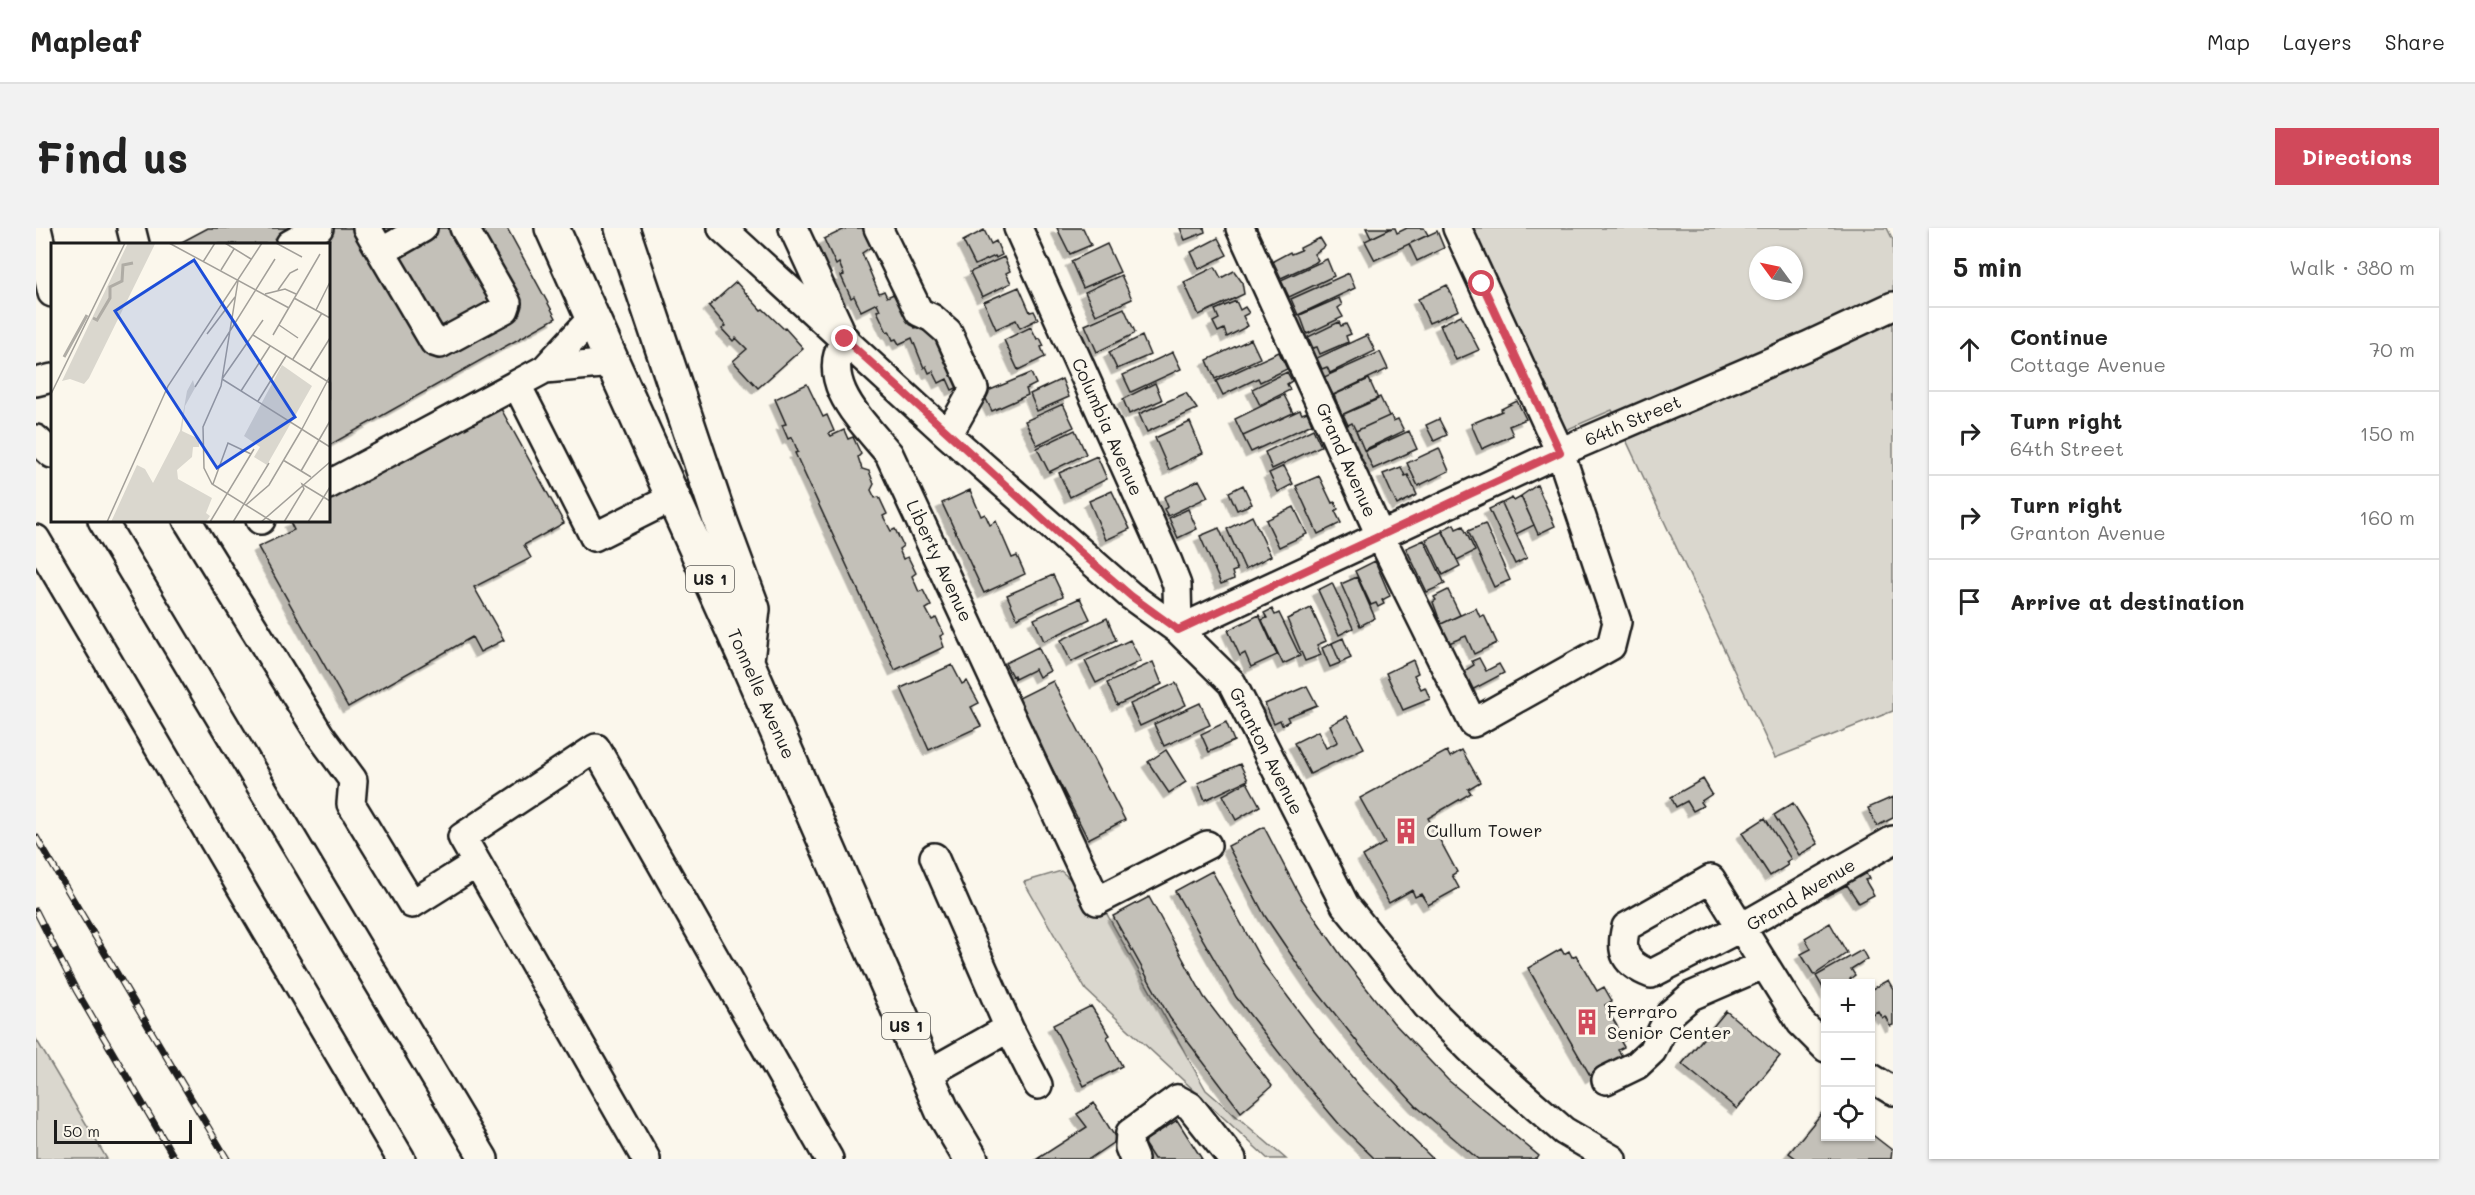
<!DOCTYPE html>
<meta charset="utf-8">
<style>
:root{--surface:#fff;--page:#f2f2f2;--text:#222;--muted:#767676;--line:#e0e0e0;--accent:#d1495b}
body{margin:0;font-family:Mali,sans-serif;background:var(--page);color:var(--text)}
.controls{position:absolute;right:18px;bottom:18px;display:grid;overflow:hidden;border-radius:0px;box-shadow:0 2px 4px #0004}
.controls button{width:54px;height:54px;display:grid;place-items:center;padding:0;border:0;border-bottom:2px solid var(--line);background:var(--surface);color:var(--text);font:30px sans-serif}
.compass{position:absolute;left:1713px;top:18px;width:54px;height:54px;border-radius:50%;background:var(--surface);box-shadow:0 2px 4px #0004;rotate:303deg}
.scale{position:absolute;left:18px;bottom:15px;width:138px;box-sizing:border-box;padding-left:6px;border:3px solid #1c1c1c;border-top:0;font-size:16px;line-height:21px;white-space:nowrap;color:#1c1c1c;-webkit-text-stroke:4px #fbf7ec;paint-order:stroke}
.stop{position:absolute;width:18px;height:18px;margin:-14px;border:4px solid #d1495b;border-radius:50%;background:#fff}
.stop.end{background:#d1495b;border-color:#fff;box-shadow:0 2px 6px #0008}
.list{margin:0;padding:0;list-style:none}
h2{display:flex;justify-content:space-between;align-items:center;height:78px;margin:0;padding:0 24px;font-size:26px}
h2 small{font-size:20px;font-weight:400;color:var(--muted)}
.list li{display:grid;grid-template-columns:39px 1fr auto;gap:18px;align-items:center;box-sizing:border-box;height:84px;padding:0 24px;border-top:2px solid var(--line)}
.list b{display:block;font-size:22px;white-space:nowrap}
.list p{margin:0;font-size:20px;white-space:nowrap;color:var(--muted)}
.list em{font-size:20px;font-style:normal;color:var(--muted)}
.icon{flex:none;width:33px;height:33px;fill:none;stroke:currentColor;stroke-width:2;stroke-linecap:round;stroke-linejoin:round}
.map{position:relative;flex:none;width:1857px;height:931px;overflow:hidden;border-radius:0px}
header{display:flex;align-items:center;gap:36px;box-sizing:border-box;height:84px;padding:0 30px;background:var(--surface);border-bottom:2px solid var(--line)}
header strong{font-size:28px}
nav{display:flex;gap:33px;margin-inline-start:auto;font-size:21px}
.intro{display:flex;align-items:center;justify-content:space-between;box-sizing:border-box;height:144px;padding:0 36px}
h1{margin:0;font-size:42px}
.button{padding:15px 27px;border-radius:0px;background:var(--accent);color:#fff;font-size:21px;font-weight:700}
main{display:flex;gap:36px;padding:0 36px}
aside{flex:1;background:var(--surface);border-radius:0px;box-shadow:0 2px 4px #0004}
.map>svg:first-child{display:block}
.green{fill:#dad7ce;stroke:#7b7a75;stroke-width:1.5;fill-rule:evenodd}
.building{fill:#c3c0b8;stroke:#1c1c1c;stroke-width:1.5;filter:url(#shadow)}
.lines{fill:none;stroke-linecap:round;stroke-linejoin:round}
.minor-casing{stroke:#1c1c1c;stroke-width:32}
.major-casing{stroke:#1c1c1c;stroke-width:38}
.minor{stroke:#fbf7ec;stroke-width:27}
.major{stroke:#fbf7ec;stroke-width:33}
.rail-casing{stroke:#1c1c1c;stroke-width:7}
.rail{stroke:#fbf7ec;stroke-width:4.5;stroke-dasharray:14;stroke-linecap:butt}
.route{stroke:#d1495b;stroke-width:8}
.labels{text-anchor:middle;stroke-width:6;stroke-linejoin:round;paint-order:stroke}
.shield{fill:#fbf7ec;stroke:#5f5e5a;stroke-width:1.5}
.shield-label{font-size:16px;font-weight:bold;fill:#1c1c1c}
.street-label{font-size:18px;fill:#1c1c1c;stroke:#fbf7ec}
.poi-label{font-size:18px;fill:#1c1c1c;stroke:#fbf7ec;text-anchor:start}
.inset-river{fill:none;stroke:#afaca5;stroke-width:3}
.inset-road{fill:none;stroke:#a29f99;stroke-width:1.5}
.view{fill:#1d4ed8;fill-opacity:0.15;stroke:#1d4ed8;stroke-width:3}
.inset-edge{fill:none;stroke:#1c1c1c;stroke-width:3}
</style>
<header>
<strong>Mapleaf</strong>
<nav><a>Map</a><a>Layers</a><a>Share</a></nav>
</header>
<div class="intro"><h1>Find us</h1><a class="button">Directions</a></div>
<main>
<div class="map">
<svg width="1857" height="931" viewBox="0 0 1857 931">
<defs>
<filter id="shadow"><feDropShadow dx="-5.5" dy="5.5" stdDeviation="0" flood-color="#0004"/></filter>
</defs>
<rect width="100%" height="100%" fill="#fbf7ec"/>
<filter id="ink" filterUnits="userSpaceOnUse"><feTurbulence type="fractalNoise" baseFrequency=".0167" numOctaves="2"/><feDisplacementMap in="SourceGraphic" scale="12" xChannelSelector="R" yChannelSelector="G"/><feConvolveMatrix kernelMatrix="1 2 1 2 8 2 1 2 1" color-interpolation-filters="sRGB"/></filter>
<g filter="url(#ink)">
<!-- green -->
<path class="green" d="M1431,0H1851L1857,12V483L1739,530L1576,182L1530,202L1521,197ZM1722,27H1758V63H1722Z
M1025,643L1068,681L1170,862L1250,931H1232L1050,762L988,654Z
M0,811L71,931H0Z"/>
<!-- building -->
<path class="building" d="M172,0H471L520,90L292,218V16H142Z
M811,0H830L838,17L826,25L843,65L848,63L851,69L862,64L879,100L885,97L888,103L897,99L925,158L916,162L911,151L903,155L897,143L893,145L890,138L888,140L876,110L863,116L860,111L857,112L853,103L851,104L841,83L844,82L841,75L825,83L818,68L815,70L805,48L808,47L803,35L800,37L788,11Z
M1021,0H1047L1055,17L1034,26Z
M1144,0H1168L1169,4L1149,12Z
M1330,0H1356L1335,10Z
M1356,0H1359L1361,5L1371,0H1388L1392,7L1339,32L1329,13Z
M948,2L955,16L960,13L966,27L960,30L959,28L939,37L927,13Z
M1401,3L1408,20L1381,33L1373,16Z
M1182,10L1191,27L1163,41L1155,24Z
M1284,10L1289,18L1278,26L1282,32L1280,34L1245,50L1237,33L1254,24L1255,26L1265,22L1264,20Z
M1071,16L1084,44L1047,60L1035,33Z
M968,29L974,43L970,45L975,55L946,69L934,44Z
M1291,31L1298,48L1253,69L1245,52Z
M1179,39L1185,50L1198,43L1206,54L1208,66L1163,87L1148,54Z
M1313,45L1319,60L1262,87L1255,71Z
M1085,47L1096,71L1060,87L1049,64Z
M700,54L725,82L727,81L748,101L749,100L767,120L722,160L697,133L711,121L700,110L697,113L686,101L690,98L673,78Z
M1411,57L1423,82L1393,95L1382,71Z
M983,59L994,84L998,83L1002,91L984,100L980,92L960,101L948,74Z
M1303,70L1306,77L1302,80L1307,89L1271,106L1264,87Z
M1200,73L1204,82L1209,79L1213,85L1207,88L1212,98L1191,109L1188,101L1182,104L1177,94L1183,91L1179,82Z
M1088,80L1099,104L1098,106L1061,124L1049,97Z
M1425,87L1443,122L1420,132L1404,97Z
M1303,94L1305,98L1310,96L1315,106L1310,108L1312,114L1284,126L1281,119L1277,120L1272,109Z
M995,99L1001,111L1004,110L1008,118L1005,119L1009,129L982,142L968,112Z
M1331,107L1339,123L1294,145L1291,139L1286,141L1281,130Z
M1106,108L1114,127L1081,141L1073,124Z
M1215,111L1224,130L1179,151L1171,132Z
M1137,124L1145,141L1095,164L1087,147Z
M1243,124L1251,141L1224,154L1222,150L1187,167L1180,153Z
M1344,124L1352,141L1297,167L1288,149Z
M1251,144L1256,153L1251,156L1254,162L1224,177L1216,161Z
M995,145L1000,156L990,161L992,167L956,183L947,165Z
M1026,151L1033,169L1001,183L994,166Z
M1333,151L1342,171L1306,187L1298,167Z
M1119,155L1126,172L1093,186L1087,171Z
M771,156L787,189L791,187L798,203L793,205L795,208L808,202L812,211L817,209L825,226L822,229L826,241L833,243L838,256L835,262L839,270L843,269L851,286L847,288L855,303L859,301L867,318L863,321L867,331L872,329L880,345L876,348L883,364L887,362L895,378L890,381L896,392L900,390L908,406L904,408L908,419L859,442L759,225L762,224L756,209L752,211L746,197L750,196L739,171Z
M1150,165L1161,181L1111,204L1103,186Z
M1248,167L1257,185L1207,208L1199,191Z
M1344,169L1353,188L1320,203L1316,195L1312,197L1307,186Z
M1481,173L1490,191L1473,198L1477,207L1446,221L1435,196L1466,183L1465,181Z
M1027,176L1038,199L1001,217L989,193Z
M464,179L528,295L488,317L495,330L438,359L468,412L444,424L436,409L312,479L222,319L258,302L254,294L258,292H292V273Z
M1264,182L1266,186L1271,184L1276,196L1215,224L1207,208Z
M1355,187L1357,193L1362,191L1368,203L1328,222L1320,203Z
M1403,191L1411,207L1398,213L1390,197Z
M1154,194L1167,225L1133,242L1119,210Z
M1277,201L1285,218L1236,241L1229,224Z
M1039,202L1050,226L1013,244L1001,220Z
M1373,203L1381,221L1337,241L1329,223Z
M1403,220L1413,243L1382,258L1371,235Z
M1061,228L1071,251L1034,269L1023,245Z
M1248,238L1257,256L1242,264L1233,245Z
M1365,239L1369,248L1372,247L1381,267L1361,277L1347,246Z
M1283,248L1296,275L1299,274L1302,281L1299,283L1305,295L1282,306L1260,258Z
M1163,252L1172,269L1132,288L1128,281L1132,279L1128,269Z
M1207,257L1216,276L1201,282L1193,264Z
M1501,257L1519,298L1502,306L1485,268Z
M934,262L945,288L949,286L954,297L960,293L976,330L981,328L989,346L948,365L906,275Z
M1076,263L1094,301L1070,312L1053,273Z
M1485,269L1498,297L1480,306L1466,275L1476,270L1478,273Z
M1466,275L1491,330L1479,336L1453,281Z
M1258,279L1271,306L1243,319L1230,292Z
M1152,281L1161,301L1142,310L1133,290Z
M1216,288L1235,328L1209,341L1191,301Z
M1418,296L1420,301L1427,298L1439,323L1421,332L1406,302Z
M1449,296L1474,352L1458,359L1432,303Z
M1183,300L1201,342L1196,344L1198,351L1185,356L1164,308Z
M1407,303L1424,338L1407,347L1390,311Z
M1388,312L1409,356L1391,364L1370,320Z
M1339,333L1354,368L1346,372L1348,376L1342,379L1340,375L1335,377L1319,343Z
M1017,347L1027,368L981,390L971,367Z
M1321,349L1339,390L1324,398L1305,356Z
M1296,355L1317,400L1303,407L1282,362Z
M1412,362L1424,387L1405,396L1397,374L1400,372L1398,369Z
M1044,370L1054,391L1008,413L998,391Z
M1275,380L1290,413L1281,417L1285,427L1269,433L1251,391Z
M1440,380L1444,389L1448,387L1461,415L1438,426L1430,408L1413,415L1405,396Z
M1236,381L1239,387L1243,385L1264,428L1247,436L1226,392L1231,390L1228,385Z
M1223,387L1241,427L1215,439L1209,425L1204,428L1192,402Z
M1071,390L1080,412L1035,434L1025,412Z
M1307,410L1315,430L1304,435L1296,415Z
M1094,412L1105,433L1060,455L1049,433Z
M1296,415L1304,435L1294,439L1286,420Z
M1002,419L1014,443L1003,449L999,441L979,451L978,447L976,448L969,435Z
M1443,430L1450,443L1463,436L1468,445L1434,463L1425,445L1438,437L1436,433Z
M1377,432L1382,445L1378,447L1385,461L1389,459L1394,471L1367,482L1350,445Z
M1117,434L1126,456L1081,477L1071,455Z
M916,437L926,456L931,453L943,475L935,479L945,498L893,522L865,460Z
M1017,453L1089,592L1052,611L981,471Z
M1140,455L1150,477L1104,498L1094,476Z
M1271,458L1281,477L1251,489L1253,493L1246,497L1244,492L1238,495L1229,476Z
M1164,475L1174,497L1128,518L1118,496Z
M1311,488L1328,520L1274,546L1258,515L1282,503L1290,520L1302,514L1294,497Z
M1190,494L1198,513L1173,524L1165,506Z
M1130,522L1150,554L1133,565L1112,534Z
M1426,522L1444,554L1432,561L1435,565L1392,590L1421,644L1416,647L1423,660L1392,677L1385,666L1379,669L1376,662L1353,675L1327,628L1349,615L1324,570L1411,523L1414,529Z
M1204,536L1212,552L1169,572L1162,555Z
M1667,551L1676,566L1664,574L1667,578L1657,583L1651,573L1640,579L1635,569Z
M1211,554L1224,578L1200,592L1187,567Z
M1857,569V590L1841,598L1832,580Z
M1757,575L1782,616L1763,627L1738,587Z
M1729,590L1755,631L1750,634L1752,637L1734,648L1706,605Z
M1228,599L1265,670L1309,733L1357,794L1412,852L1503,928L1501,931H1442L1380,878L1327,821L1275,756L1229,688L1192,618Z
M1825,636L1833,651L1829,652L1838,667L1823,675L1811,657L1796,665L1790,655Z
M1176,643L1228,737L1276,801L1326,861L1397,931H1339L1304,897L1248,831L1200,769L1139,663Z
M1113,669L1168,769L1236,858L1205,884L1134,790L1077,688Z
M1794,695L1811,725L1778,747L1765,726L1775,721L1769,710Z
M1525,721L1528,726L1533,723L1536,729L1540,727L1561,763L1568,759L1576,773L1569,777L1589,812L1585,814L1588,819L1582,822L1587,829L1555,849L1492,740Z
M1826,722L1831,731L1815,741L1819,747L1814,751L1816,756H1790V765L1780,748Z
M1852,752L1857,761V797L1854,798L1849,788L1846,790L1842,783L1834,787V762Z
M1055,778L1074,807L1071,809L1086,838L1048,858L1017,797Z
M1690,783L1744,828L1701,881L1646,836Z
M1058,875L1081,912L1053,931H1001L1051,899L1041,886Z
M1790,880V908H1834V905L1856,922L1855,931H1761L1753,925Z
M1141,892L1166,931H1118L1107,914Z"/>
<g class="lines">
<!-- minor casing -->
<g class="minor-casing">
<path id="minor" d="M1,0L16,65
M95,0L99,16
M331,0L398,114L404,116L469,81L471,75L428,0
M686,0L912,207L1095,368L1142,402L1196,455L1309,677L1391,778L1438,825L1528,903L1576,931
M757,0L803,99
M842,0L883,84L896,90L912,104L938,161L912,207
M982,0L1132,334L1141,357L1142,402
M1204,0L1344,307L1437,495L1575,418L1581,394L1524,224L1421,0
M254,16L283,0
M345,24L387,0
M809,111C781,154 828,195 853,226L1061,673L1171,617
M509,141L577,135
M0,154L16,150
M481,157L558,309L638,269
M0,211L16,226
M292,257L509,141L556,90
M66,292L448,931
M151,292L284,507L317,552L315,576L376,676L441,635
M224,292H225
M0,311L365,931
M1142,402L1524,224L1771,118L1857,78
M973,800L1002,857
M1790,820L1765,795L1675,651L1590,699C1583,726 1590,736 1615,746L1704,700L1857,612
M891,846L973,800L898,629
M1834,849L1857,863
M1570,852L1601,837L1616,823L1634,786L1655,768L1727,737
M610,931L426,609L560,520L793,931
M1098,931L1093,919L1094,905L1141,871L1154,878L1196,931"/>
</g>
<!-- major casing -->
<g class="major-casing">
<path id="major" d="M516,0L711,434L906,882L935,931
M586,0L684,292L717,381L711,432"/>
</g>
<!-- minor -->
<use href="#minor" class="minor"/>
<!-- major -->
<use href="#major" class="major"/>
<!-- rail casing -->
<g class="rail-casing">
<path id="rail" d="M0,609L191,931
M0,683L40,762L139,931"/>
</g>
<!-- rail -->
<use href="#rail" class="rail"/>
</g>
</g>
<g class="lines" filter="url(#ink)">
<!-- route -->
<path class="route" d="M809,111L1020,303L1095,368L1142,402L1524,224L1446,56"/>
</g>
<!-- icons -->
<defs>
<g id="building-bare" transform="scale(2.07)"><path d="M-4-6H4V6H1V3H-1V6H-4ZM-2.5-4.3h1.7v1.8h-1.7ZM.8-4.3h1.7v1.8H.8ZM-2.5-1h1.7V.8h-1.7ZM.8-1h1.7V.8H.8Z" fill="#d1495b" stroke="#fbf7ec" stroke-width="2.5" paint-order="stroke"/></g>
</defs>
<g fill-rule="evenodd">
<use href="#building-bare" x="1370" y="603"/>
<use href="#building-bare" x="1551" y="794"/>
</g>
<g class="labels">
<!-- shield labels -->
<g class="shield">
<rect x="650" y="338" width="48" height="26" rx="4.5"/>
<rect x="846" y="785" width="48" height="26" rx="4.5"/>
</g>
<g class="shield-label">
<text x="674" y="357">US 1</text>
<text x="870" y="804">US 1</text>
</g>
<!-- street labels -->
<g class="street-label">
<text transform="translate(1597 193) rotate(-23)" y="6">64th Street</text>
<text transform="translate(1071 199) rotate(66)" y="6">Columbia Avenue</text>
<text transform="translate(1310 232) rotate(66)" y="6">Grand Avenue</text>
<text transform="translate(903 333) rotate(65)" y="6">Liberty Avenue</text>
<text transform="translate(725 466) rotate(66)" y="6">Tonnelle Avenue</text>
<text transform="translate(1230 523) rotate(63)" y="6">Granton Avenue</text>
<text transform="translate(1765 667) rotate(-31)" y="6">Grand Avenue</text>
</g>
<!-- poi labels -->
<g class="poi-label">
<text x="1390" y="609">Cullum Tower</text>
<text x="1571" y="790">Ferraro<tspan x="1571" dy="21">Senior Center</tspan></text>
</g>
</g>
<!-- overview -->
<g transform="translate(15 15)">
<rect width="279" height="279" fill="#fbf7ec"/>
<path d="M77,0L104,1L38,135L33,141L19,136L11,138ZM231,122L261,143L216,222L203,214L209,204L193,193ZM142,137L144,145L134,163L131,188L148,196V204H142L141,214L126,227L127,236L161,255L155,270L159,273L155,279H60L86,222L94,226L102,240L129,188L136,148Z" fill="#dad7ce"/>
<path class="inset-river" d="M42,75L46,77L59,55V44L71,38L72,22L82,20M13,114L36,72"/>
<path class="inset-road" d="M118,0L238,65M174,0L200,16M225,0L251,14M152,19L164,0M170,27L183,6M187,38L170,143L152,184L153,225L161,241L222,279M227,47L239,30L247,26M214,51L234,46L245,51M243,55L279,75M265,67L279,39M228,82L247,95M156,91L184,54M202,92L279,140M222,92L269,11M242,116L271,70M259,127L279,95M171,136L279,204M171,136L212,77M144,144L224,16M190,148L219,103M0,151L74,0M207,158L235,113M251,186L279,133M232,217L260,234M250,228L279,178M162,241L177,200L200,211M195,262L218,242L251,186M56,279L117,143L211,0M159,279L203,206M182,279L218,220M210,279L279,219M233,279L253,246L251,241L279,258M257,279L279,244"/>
<path class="view" d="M143,17L244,174L166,225L64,68Z"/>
<rect width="279" height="279" class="inset-edge"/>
</g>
</svg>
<div class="controls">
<button>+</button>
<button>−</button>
<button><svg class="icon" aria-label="locate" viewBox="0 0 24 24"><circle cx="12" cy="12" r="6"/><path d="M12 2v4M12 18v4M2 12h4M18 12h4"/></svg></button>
</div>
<svg class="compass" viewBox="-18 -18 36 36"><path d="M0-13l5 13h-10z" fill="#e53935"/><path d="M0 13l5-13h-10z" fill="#767676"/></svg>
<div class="scale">50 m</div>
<div class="stop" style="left:1446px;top:56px"></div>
<div class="stop end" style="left:809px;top:111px"></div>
</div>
<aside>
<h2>5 min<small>Walk · 380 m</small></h2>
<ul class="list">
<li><svg class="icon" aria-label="ahead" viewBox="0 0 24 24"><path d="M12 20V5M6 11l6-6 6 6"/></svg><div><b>Continue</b><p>Cottage Avenue</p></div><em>70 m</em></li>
<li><svg class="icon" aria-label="right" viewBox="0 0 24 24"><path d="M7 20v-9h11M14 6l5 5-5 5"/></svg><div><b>Turn right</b><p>64th Street</p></div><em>150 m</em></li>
<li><svg class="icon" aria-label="right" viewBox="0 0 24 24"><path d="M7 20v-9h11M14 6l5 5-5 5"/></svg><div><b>Turn right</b><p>Granton Avenue</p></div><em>160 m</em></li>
<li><svg class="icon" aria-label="arrive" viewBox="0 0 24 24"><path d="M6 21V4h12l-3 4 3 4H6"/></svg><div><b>Arrive at destination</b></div></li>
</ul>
</aside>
</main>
